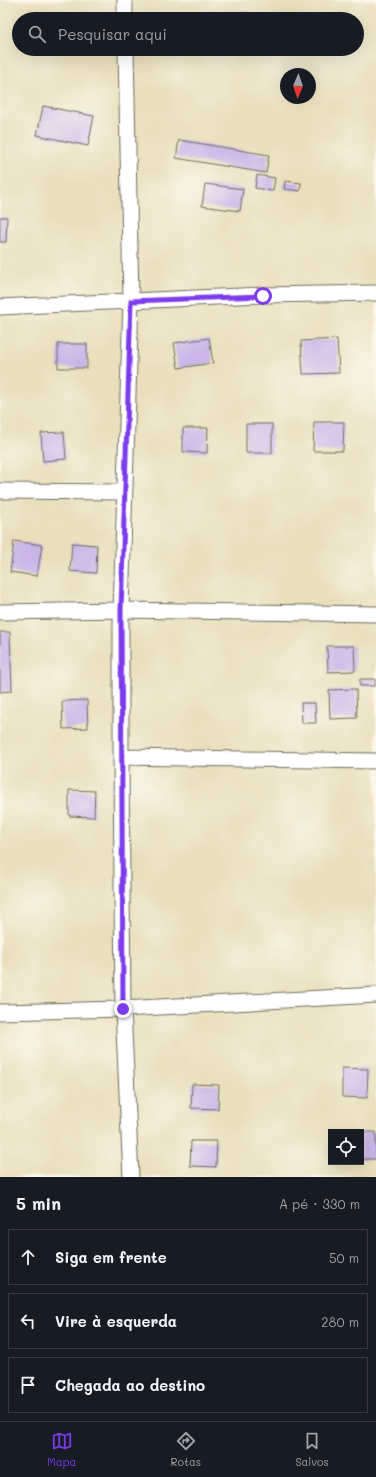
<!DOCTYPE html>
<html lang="pt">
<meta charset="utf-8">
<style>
:root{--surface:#171b24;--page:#20242c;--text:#f1f3f6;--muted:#9ea1a6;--line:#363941;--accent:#7c3aed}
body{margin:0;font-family:Mali,sans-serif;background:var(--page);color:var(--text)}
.controls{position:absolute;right:12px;bottom:12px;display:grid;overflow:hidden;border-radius:0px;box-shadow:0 4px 16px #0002}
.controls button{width:36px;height:36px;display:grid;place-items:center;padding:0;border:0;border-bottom:1px solid var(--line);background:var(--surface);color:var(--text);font:20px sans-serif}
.compass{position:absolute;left:280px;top:68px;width:36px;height:36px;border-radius:50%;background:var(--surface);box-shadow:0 4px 16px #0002;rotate:182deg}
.stop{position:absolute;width:12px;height:12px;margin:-9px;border:3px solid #7c3aed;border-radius:50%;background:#fff}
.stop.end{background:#7c3aed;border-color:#fff;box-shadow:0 1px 4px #0008}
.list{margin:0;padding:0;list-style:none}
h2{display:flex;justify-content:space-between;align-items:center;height:52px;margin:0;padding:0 16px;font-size:17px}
h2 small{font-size:13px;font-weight:400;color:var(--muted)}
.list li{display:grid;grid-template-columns:26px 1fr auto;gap:12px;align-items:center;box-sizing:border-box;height:56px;margin:0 8px 8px;padding:0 8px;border:1px solid var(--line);border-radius:0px}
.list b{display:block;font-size:15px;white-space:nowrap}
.list em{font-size:13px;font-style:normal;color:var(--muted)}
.icon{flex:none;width:22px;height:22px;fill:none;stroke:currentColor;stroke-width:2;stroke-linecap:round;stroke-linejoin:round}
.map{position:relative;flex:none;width:376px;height:1177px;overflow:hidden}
.search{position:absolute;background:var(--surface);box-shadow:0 4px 16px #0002;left:12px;right:12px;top:12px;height:44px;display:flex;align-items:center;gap:10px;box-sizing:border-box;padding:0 14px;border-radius:22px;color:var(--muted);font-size:15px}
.sheet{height:244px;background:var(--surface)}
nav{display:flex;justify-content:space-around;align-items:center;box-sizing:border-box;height:56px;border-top:1px solid var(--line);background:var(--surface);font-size:11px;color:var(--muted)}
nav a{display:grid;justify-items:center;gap:2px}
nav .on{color:var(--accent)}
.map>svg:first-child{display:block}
.building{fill:#cab4e8}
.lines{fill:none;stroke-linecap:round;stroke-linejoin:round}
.minor-casing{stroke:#6e6a5d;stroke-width:17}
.minor{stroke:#fff;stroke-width:15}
.route{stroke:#7c3aed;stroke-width:5}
</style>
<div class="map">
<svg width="376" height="1177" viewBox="0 0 376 1177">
<rect width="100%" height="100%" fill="#fbf7ec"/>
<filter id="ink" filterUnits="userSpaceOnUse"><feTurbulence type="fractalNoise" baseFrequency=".025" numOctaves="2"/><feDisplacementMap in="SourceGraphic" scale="8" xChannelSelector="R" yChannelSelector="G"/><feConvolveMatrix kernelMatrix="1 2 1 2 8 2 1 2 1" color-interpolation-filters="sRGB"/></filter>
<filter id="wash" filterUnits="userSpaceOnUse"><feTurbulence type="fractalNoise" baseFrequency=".012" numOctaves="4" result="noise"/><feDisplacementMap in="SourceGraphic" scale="16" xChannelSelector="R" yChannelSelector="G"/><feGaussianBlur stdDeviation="0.9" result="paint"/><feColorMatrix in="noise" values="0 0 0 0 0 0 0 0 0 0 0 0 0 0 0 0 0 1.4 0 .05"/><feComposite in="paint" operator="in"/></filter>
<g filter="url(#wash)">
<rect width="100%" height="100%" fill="#e9dfbb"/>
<g id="blocks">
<!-- building -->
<path class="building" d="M227,12L249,13L248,19H226Z
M194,14L211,16V19H193Z
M43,106L94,116L88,146L37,135Z
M179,140L269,155L266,173L176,158Z
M257,175L275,178L273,191L255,188Z
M285,181L301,183L300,191L284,189Z
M205,184L243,189L240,211L202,206Z
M0,217H7L6,242H0Z
M209,338L213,363L178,368L174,343Z
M337,339L339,373L303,374L301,341Z
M58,344H87V368H58Z
M314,422H344L343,451H313Z
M246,424H272V453H246Z
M183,428H208L207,453L183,452Z
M64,432L66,459L43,461L41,433Z
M14,541L42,545L37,576L10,572Z
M72,543L97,545L96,573L70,571Z
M0,632H10L12,691L0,692Z
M327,646H354L355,671L328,672Z
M360,679H375V686H360Z
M356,689L357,718L330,719L329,690Z
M87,700L88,728L63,729L62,701Z
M301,703H315L316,723H302Z
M69,790L95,791L94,817L69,816Z
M342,1068L368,1069L367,1098L342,1097Z
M192,1084L219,1085L218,1109L191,1108Z
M361,1132H376V1159H361Z
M191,1141H217L216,1167L190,1166Z"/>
</g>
</g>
<g filter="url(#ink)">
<use href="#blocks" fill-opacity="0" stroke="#6e6a5d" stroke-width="1"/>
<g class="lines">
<!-- minor casing -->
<g class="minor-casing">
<path id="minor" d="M125,0V19
M126,49L131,301L121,610V757L123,1009L131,1177
M0,307L263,295L376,293
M0,491L124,492
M0,612L121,610L376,614
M121,757L376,761
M0,1012L123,1009L376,995"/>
</g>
<!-- minor -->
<use href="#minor" class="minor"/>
</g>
</g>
<g class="lines" filter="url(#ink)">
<!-- route -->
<path class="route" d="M123,1009L121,610L131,301L263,296"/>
</g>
</svg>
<div class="controls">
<button><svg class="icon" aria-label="locate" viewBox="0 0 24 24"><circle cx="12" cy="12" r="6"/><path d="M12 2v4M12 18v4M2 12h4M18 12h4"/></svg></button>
</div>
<svg class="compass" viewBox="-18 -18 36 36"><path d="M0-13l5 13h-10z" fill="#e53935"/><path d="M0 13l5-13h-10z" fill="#9ea1a6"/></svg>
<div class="stop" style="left:263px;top:296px"></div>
<div class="stop end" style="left:123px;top:1009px"></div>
<div class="search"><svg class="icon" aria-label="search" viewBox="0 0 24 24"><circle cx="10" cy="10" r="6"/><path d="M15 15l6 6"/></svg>Pesquisar aqui</div>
</div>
<section class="sheet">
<h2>5 min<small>A pé · 330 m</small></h2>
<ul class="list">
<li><svg class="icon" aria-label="ahead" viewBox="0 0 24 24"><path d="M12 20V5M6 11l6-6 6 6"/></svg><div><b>Siga em frente</b></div><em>50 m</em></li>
<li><svg class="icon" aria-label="left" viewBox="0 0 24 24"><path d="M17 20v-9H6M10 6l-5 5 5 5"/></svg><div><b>Vire à esquerda</b></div><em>280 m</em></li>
<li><svg class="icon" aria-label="arrive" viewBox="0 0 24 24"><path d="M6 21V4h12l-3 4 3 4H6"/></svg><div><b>Chegada ao destino</b></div></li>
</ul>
</section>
<nav>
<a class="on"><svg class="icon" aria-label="map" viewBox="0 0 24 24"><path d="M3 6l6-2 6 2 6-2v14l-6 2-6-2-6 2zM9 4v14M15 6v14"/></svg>Mapa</a>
<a><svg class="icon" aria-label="directions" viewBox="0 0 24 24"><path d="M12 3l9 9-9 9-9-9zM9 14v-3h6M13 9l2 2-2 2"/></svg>Rotas</a>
<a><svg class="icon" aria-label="saved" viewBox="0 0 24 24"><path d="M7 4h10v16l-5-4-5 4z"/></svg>Salvos</a>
</nav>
